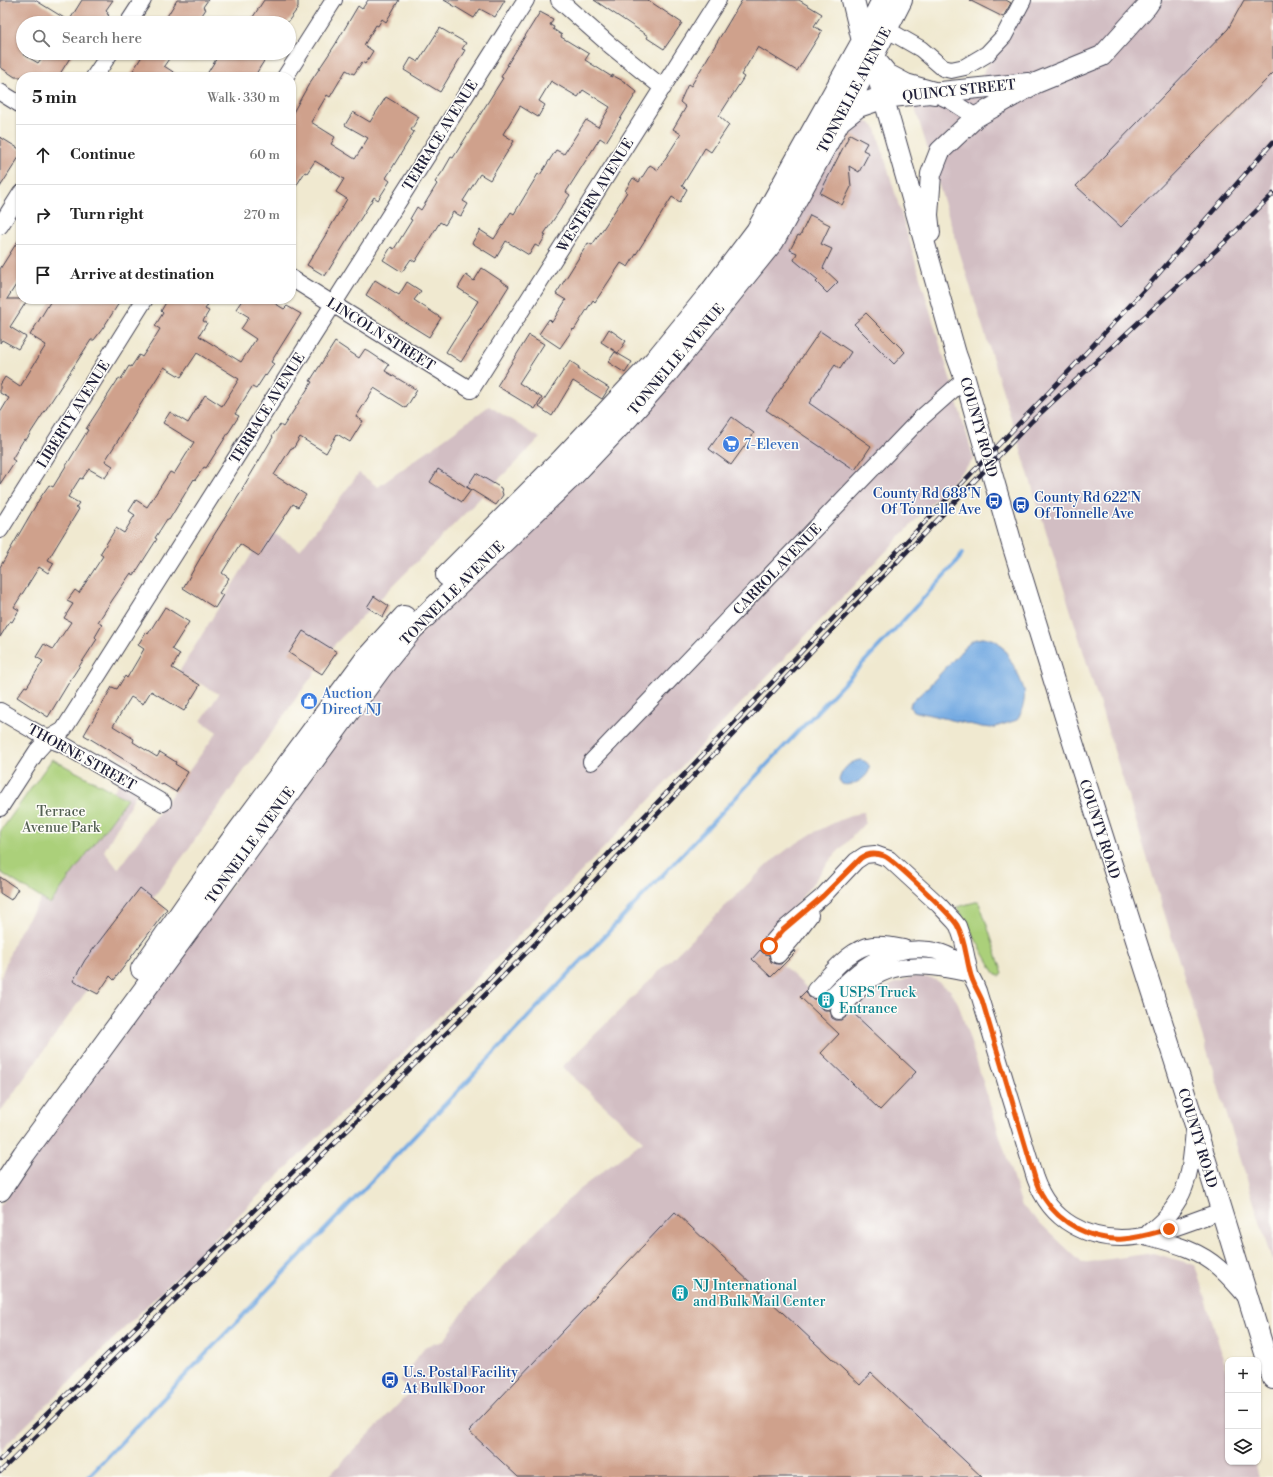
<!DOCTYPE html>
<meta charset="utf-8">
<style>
:root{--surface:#fff;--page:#f2f2f2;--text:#222;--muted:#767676;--line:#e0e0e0}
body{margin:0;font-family:"Libre Bodoni",serif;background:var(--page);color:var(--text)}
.controls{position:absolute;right:12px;bottom:12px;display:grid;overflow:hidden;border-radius:8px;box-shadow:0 1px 3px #0004}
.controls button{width:36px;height:36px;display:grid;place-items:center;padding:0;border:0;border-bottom:1px solid var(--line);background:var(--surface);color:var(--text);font:20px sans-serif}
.stop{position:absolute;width:12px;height:12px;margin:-9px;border:3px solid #ea580c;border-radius:50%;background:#fff}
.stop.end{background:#ea580c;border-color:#fff;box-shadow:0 1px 4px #0008}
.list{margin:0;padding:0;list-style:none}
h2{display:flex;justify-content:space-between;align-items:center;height:52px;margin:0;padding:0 16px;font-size:17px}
h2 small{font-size:13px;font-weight:400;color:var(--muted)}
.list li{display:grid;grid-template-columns:26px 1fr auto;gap:12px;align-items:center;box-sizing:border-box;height:60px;padding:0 16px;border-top:1px solid var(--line)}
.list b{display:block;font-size:15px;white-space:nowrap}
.list em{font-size:13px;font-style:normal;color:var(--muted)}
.icon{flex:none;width:22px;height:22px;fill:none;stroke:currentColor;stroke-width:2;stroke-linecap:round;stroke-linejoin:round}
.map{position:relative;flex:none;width:1273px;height:1477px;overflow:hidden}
.search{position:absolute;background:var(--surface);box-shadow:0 1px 3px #0004;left:16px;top:16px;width:280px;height:44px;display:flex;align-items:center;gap:10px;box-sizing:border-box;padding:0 14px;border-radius:22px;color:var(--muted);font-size:15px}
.panel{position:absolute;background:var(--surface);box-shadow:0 1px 3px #0004;left:16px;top:72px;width:280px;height:232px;border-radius:16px}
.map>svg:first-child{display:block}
.industrial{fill:#d2bec3}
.green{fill:#abd07a;stroke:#66795a}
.water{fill:#75aae2;stroke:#4c668e}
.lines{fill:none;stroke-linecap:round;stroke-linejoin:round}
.stream{stroke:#75aae2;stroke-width:4}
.building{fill:#cfa18c}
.minor-casing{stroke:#414051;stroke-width:18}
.major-casing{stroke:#414051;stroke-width:22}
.highway-casing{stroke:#414051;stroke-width:24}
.minor{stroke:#fff;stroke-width:16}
.major{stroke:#fff;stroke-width:20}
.highway{stroke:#fff;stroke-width:22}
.rail-casing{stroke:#22223b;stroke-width:4.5}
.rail{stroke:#fdfcf7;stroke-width:3;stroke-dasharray:9;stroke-linecap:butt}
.route{stroke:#ea580c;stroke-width:5}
.labels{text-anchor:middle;stroke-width:3;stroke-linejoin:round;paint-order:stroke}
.street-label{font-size:14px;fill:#22223b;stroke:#fdfcf7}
.shop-label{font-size:14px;fill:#366cbe;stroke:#fdfcf7;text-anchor:start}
.transit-label{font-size:14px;fill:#164399;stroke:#fdfcf7;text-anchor:start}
.park-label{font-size:14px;fill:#525f51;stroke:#fdfcf7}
.culture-label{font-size:14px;fill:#0d838f;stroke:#fdfcf7;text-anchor:start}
</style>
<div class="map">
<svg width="1273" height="1477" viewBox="0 0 1273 1477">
<rect width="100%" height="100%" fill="#fdfcf7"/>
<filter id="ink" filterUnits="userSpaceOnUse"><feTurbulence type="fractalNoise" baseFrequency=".025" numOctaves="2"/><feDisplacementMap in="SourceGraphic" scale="8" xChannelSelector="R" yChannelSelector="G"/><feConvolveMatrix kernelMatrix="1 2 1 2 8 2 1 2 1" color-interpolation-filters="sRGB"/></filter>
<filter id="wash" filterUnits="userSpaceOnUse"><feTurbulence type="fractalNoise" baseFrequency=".012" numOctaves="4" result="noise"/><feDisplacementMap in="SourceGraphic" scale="16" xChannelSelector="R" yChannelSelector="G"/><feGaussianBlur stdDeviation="0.9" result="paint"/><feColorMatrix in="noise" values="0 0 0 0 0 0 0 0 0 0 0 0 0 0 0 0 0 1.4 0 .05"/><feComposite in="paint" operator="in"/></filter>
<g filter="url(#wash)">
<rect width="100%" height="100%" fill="#f0e9d0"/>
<!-- industrial -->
<path class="industrial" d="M1025,0H1273V1264L910,92L974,87L1012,27Z
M855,121H865L870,123L875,127L877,132L974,459L557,897L403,1053L0,1451V1206L74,1101L375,688L849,125Z
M489,406L540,438L335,644L0,1112V979L16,937L121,780L140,787L104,851L118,869L217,732L201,721L219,694L179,672L267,529L300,550L359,473L378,487Z
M864,811L865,823L831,859L786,918L761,945L839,1018L863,996L909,978L917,976L932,978L950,990L958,1003L962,1015L1022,1206L1082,1263L1153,1253L1195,1265L1228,1374V1462H1255L1259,1477H328L411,1391L400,1380L426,1346L444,1341L468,1305L524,1244L577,1191L643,1141L562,1067L766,866L789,848L813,833L840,820Z"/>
<!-- green -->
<path class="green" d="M52,759L127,799L50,904L0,872V832Z
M979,901L1003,974L1000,976L996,975L957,907Z"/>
<!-- water -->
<path class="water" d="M982,638C988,638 994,639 999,643C1006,649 1022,681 1024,690C1026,698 1022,714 1017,720L992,728L982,727L913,711L910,707L911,702L924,691L968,644L973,640Z
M861,760C883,766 857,789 842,784L839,780C842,769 850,761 861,760Z"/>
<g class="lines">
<!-- stream -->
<path class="stream" d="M88,1477L476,1072L900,624L959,559L962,553"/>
</g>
<g id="blocks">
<!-- building -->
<path class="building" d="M0,0H35L69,21L82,0H113L106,10L108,12L107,14L109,15L103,23H43L36,18L33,23H23V54L38,63L45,53H73L58,77H15L0,67Z
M177,0H208L203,7L206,9L197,23H163Z
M264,0H298V8L287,23H249Z
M368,0H399L386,22L382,19L378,26L376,25L364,45L373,51L365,64L362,62L354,74L346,70L330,97L327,95L311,122L335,137L331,144L355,159L368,138L345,125L353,112L370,122L386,97L419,117L411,130L414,132L386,178L390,181L378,200L374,197L325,276L307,265L328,231L347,199L336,192L344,179L315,161L307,173L305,172L291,194V116L309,84L335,45L358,6L362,9Z
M444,0H505L495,17L480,9L474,18Z
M594,0H648L682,23L664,49L647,38L648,36Z
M742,0H799L822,14L814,26L822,31L797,71L758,47L741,75L744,77L719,116L729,125L711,152L705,148L682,186L687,189L680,202L672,197L628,267L621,263L595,302L593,300L574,330L573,329L560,348L539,334L549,319L552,322L566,300L556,294L588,243L592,245L605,226L627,192L625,191L633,178L639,182L650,165L658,170L681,134L673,129L686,107L680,102L688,84L691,86Z
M969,0H1006L1011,3L1003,17Z
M1244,0H1273V73L1121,227L1076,186L1228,29Z
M540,12L553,19L550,25L554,27L553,29L562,35L561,37L589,54L585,60L612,77V75L625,82L637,92L606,142L600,138L566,192L570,195L544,234L546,235L539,247L535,245L529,255L506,241L496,258L472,243L480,230L494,239L511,212L514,214L538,174L540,175L556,150L564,154L586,120L598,127L610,107L583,90L578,97L551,81L539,101L545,105L538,117L520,106L503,134L514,141L490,180L480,174L463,201L468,204L461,216L453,212L445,225L440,222L415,262L411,259L402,272L383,260L391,247L394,249L412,220L410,219L417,207L421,210L437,184L435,182L443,171L451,157L453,158L503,78L501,77L508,65H507Z
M440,28L466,43L462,49L465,50L440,92L404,70L411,58L418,62Z
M144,53H173L164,66L181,77H129Z
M220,53H269L254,77H205Z
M850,134L867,143L863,150L869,153L859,172L849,166L851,187L842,205L820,193Z
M0,137L21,150V154L0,187Z
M810,215L830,225L821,244L832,249L823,268L838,282L827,293L816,282L818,280L794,260L797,253L790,250L798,235L800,236Z
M21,236V277L7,299H28L10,327L26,337L18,349L2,340L0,343V269Z
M482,268L509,286L461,362L446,352L478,301L458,288L466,275L474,281Z
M375,280L399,295L407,282L421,291L414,300L441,318L429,337L403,321L391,311L366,295Z
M52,299H113L119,303L103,328L94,340H91L26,440L24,439L12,459L15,461L0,484V413L9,398L0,393V385L5,377L20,387L46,345L30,335Z
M168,299H212L205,309L209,311L203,321L207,323L199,336L241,362L256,339L241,329L249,317L236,309L243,299H268L284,309L287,306L301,314L271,362L274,364L266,376L265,375L256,389L252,387L235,414L239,416L206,468L204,467L195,480L194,479L169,520L167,519L155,538L157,539L134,575L131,573L113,599L98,622L102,625L95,637L97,639L71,679L48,717L17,697L25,686L27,687L43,661L36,657L44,644L53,649L71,622L64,618L73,604L67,601L75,590L79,593L103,556L100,554L116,528L124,533L135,515L129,511L136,500L147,507L170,472L174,474L194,442L163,423L170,412L188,423L205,395L222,406L239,379L197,353L181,377L164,367L105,461L113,466L105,478L89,469L82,479L80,478L68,497L79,503L76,507L79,509L48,560L54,563L48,573L39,567L14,607L19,610L12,622L10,621L0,637V567L40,498L49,485L53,487L88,430L86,429L119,378L121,379L129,366L131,367L139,355L142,357L152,342L160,329L155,326L163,313L161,311Z
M866,313L905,352L894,364L854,324Z
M609,329L626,341L618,353L601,342Z
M820,331L851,352L840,369L835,365L809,403L871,446L855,470L766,410Z
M529,335L544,344L519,383L542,398L535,409L497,386Z
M335,342L359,358L365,349L389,365L385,371L417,390L406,408L374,388L356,417L363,421L350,442L337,434L326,453L300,437L293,449L291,448L274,475L306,495L298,507L293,504L259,556L240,544L222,573L229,578L219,593L223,595L215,608L183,588L209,543L243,489H242L257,464L273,437L272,436L280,425L283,427L312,382L310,381Z
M615,352L632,362L625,373L608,362Z
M570,361L579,367L578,369L609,388L602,399L573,381L552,416L539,407Z
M732,417L754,433L731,465L709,449Z
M438,469L471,490L462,502L430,482Z
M476,473L501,488L503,495L496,505L467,487Z
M374,596L389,606L383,617L367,607Z
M165,607L189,622L172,649L180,654L172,668L200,685L184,711L151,691L143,704L131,697L113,726L134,739L133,742L157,757L160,752L176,762L175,764L188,772L176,792L163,784L162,785L137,769L138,768L84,735L112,687L117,689L125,676L127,678L144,649L138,645L146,632L148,634Z
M303,631L337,652L322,674L289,653Z
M0,877L18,889L11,900L0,893Z
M140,888L167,909L114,980L110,976L98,994L73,981L85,960Z
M760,950L763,953L769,955L771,962L777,964H781L795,950L796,952L771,977L752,959Z
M806,991L809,997L813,999H818V1004L821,1008L825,1010H830L832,1018L836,1020H842L852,1012L916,1072L880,1110L821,1053L839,1034L800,997Z
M675,1212L860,1385L871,1373L982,1477H518L469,1431Z"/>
</g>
</g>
<g filter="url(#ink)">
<use href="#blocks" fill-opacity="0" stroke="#414051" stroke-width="1"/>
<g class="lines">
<!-- minor casing -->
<g class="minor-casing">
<path id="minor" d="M559,0L611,46L663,88
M128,23L143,0
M886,29L921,49L943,68L951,70L965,67L987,54L1004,36L1023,0
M94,77L110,53
M285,77L334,0
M0,92L21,105
M934,93L951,101L976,117
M0,226L21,193
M291,278L471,390L718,0
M0,530L145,299
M0,711L48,739L62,744L163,803
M591,762L920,419L965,379
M0,808L37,751L48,739L62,731L64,729L526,0
M769,946L783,930L823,896L856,861L865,855L875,854L889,859L939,905L954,921L958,926L963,941L970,974
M778,955L792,939L810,915
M815,990C831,974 849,948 873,945C883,944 894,946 904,948
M827,1001C842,986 858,969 876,960C903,946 943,943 965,968C971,975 975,983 978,991L1035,1178C1042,1198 1053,1214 1072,1225C1121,1254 1172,1228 1221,1211
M839,1011C847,1003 855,993 864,985C895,958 935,966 970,974
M1149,1232C1188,1202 1190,1176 1194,1130
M1145,1236C1171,1243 1198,1249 1219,1268C1229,1277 1238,1287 1247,1298"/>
</g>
<!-- major casing -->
<g class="major-casing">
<path id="major" d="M872,57L956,354L965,379L1012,544L1070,733L1195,1125L1273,1379
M882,98L1028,83
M930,233L928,215L931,174L940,151L976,117L1036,83L1102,56L1147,6L1151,0"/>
</g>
<!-- highway casing -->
<g class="highway-casing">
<path id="highway" d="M853,0L863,41L872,57L887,75L906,85L934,93
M840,120L858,106L882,98
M447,575L562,460L655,361L708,296L757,231L863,41L883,0
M142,969L227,847L367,658L404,617
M0,1190L24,1154L382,666L412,629L574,474L628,417L665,375L773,241L839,121L901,0"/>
</g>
<!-- minor -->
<use href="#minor" class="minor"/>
<!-- major -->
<use href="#major" class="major"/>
<!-- highway -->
<use href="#highway" class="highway"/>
<!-- rail casing -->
<g class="rail-casing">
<path id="rail" d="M0,1460L485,983L1070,370L1147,287L1273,142
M0,1472L474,1006L534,945L806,657L1032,421L1225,242L1273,194"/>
</g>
<!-- rail -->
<use href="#rail" class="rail"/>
</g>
</g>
<g class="lines" filter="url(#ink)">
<!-- route -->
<path class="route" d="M769,946L783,930L823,896L861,858C868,853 876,853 884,856C894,860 951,915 957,925C965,939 966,957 970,972C972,982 978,991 982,1000L1035,1178C1037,1185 1040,1192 1044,1198C1060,1224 1093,1241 1123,1239C1139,1238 1154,1233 1169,1229"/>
</g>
<!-- icons -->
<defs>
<g id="supermarket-disc" transform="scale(0.9)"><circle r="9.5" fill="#3f7fe0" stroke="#fdfcf7"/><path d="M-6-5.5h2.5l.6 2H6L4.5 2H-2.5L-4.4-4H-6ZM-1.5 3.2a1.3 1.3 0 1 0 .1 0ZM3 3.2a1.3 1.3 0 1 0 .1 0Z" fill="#fff"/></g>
<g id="bus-disc" transform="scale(0.9)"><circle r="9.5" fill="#1a4fb4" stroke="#fdfcf7"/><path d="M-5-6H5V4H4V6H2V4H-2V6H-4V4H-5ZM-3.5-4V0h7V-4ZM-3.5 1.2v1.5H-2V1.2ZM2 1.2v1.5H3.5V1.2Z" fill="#fff"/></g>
<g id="shop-disc" transform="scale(0.9)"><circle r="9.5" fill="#3f7fe0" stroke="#fdfcf7"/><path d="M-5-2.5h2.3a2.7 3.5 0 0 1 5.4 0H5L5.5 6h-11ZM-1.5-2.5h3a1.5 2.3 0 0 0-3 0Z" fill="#fff"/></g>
<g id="building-disc" transform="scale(0.9)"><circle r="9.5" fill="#0f9aa8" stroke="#fdfcf7"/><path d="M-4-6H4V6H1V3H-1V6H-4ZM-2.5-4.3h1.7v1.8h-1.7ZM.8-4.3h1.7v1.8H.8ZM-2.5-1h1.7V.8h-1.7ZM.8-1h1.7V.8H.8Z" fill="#fff"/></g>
</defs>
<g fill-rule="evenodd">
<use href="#supermarket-disc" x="731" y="444"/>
<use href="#bus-disc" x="994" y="501"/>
<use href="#bus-disc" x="1021" y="505"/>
<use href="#shop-disc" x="309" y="701"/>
<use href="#building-disc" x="826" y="1000"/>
<use href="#building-disc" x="680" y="1293"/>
<use href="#bus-disc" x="390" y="1380"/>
</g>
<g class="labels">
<!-- street labels -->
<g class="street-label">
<text transform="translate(854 90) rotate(-62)" y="5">TONNELLE AVENUE</text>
<text transform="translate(959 90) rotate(-6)" y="5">QUINCY STREET</text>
<text transform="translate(440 135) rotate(-58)" y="5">TERRACE AVENUE</text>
<text transform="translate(595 195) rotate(-58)" y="5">WESTERN AVENUE</text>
<text transform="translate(381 334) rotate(32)" y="5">LINCOLN STREET</text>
<text transform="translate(676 359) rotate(-50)" y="5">TONNELLE AVENUE</text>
<text transform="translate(267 408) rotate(-58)" y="5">TERRACE AVENUE</text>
<text transform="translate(73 414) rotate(-58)" y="5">LIBERTY AVENUE</text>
<text transform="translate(979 427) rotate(74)" y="5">COUNTY ROAD</text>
<text transform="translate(777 569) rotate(-46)" y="5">CARROL AVENUE</text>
<text transform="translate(452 593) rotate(-45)" y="5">TONNELLE AVENUE</text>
<text transform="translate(82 757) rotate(29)" y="5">THORNE STREET</text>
<text transform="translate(1100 829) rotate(72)" y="5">COUNTY ROAD</text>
<text transform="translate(250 845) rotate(-54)" y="5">TONNELLE AVENUE</text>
<text transform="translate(1198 1138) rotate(73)" y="5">COUNTY ROAD</text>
</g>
<!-- shop labels -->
<g class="shop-label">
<text x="744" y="449">7-Eleven</text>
<text x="322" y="698">Auction<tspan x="322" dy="16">Direct NJ</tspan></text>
</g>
<!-- transit labels -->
<g class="transit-label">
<text x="981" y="498" text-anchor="end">County Rd 688'N<tspan x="981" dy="16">Of Tonnelle Ave</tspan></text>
<text x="1034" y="502">County Rd 622'N<tspan x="1034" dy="16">Of Tonnelle Ave</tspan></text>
<text x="403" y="1377">U.s. Postal Facility<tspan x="403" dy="16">At Bulk Door</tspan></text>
</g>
<!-- park labels -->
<g class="park-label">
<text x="61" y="816">Terrace<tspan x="61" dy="16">Avenue Park</tspan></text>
</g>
<!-- culture labels -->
<g class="culture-label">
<text x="839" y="997">USPS Truck<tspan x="839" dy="16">Entrance</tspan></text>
<text x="693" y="1290">NJ International<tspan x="693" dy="16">and Bulk Mail Center</tspan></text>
</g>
</g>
</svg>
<div class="controls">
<button>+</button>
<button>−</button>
<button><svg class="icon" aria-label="layers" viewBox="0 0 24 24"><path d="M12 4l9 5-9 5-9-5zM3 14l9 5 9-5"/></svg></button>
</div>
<div class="stop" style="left:769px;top:946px"></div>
<div class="stop end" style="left:1169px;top:1229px"></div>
<div class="search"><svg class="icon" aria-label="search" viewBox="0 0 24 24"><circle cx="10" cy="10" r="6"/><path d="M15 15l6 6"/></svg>Search here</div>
<section class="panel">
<h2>5 min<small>Walk · 330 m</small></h2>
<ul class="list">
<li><svg class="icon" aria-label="ahead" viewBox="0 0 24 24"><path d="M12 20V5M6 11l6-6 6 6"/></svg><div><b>Continue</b></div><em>60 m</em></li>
<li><svg class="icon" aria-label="right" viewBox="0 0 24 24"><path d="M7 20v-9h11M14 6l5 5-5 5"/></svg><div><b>Turn right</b></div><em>270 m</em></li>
<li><svg class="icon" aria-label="arrive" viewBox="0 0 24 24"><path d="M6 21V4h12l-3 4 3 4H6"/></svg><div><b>Arrive at destination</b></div></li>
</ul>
</section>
</div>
